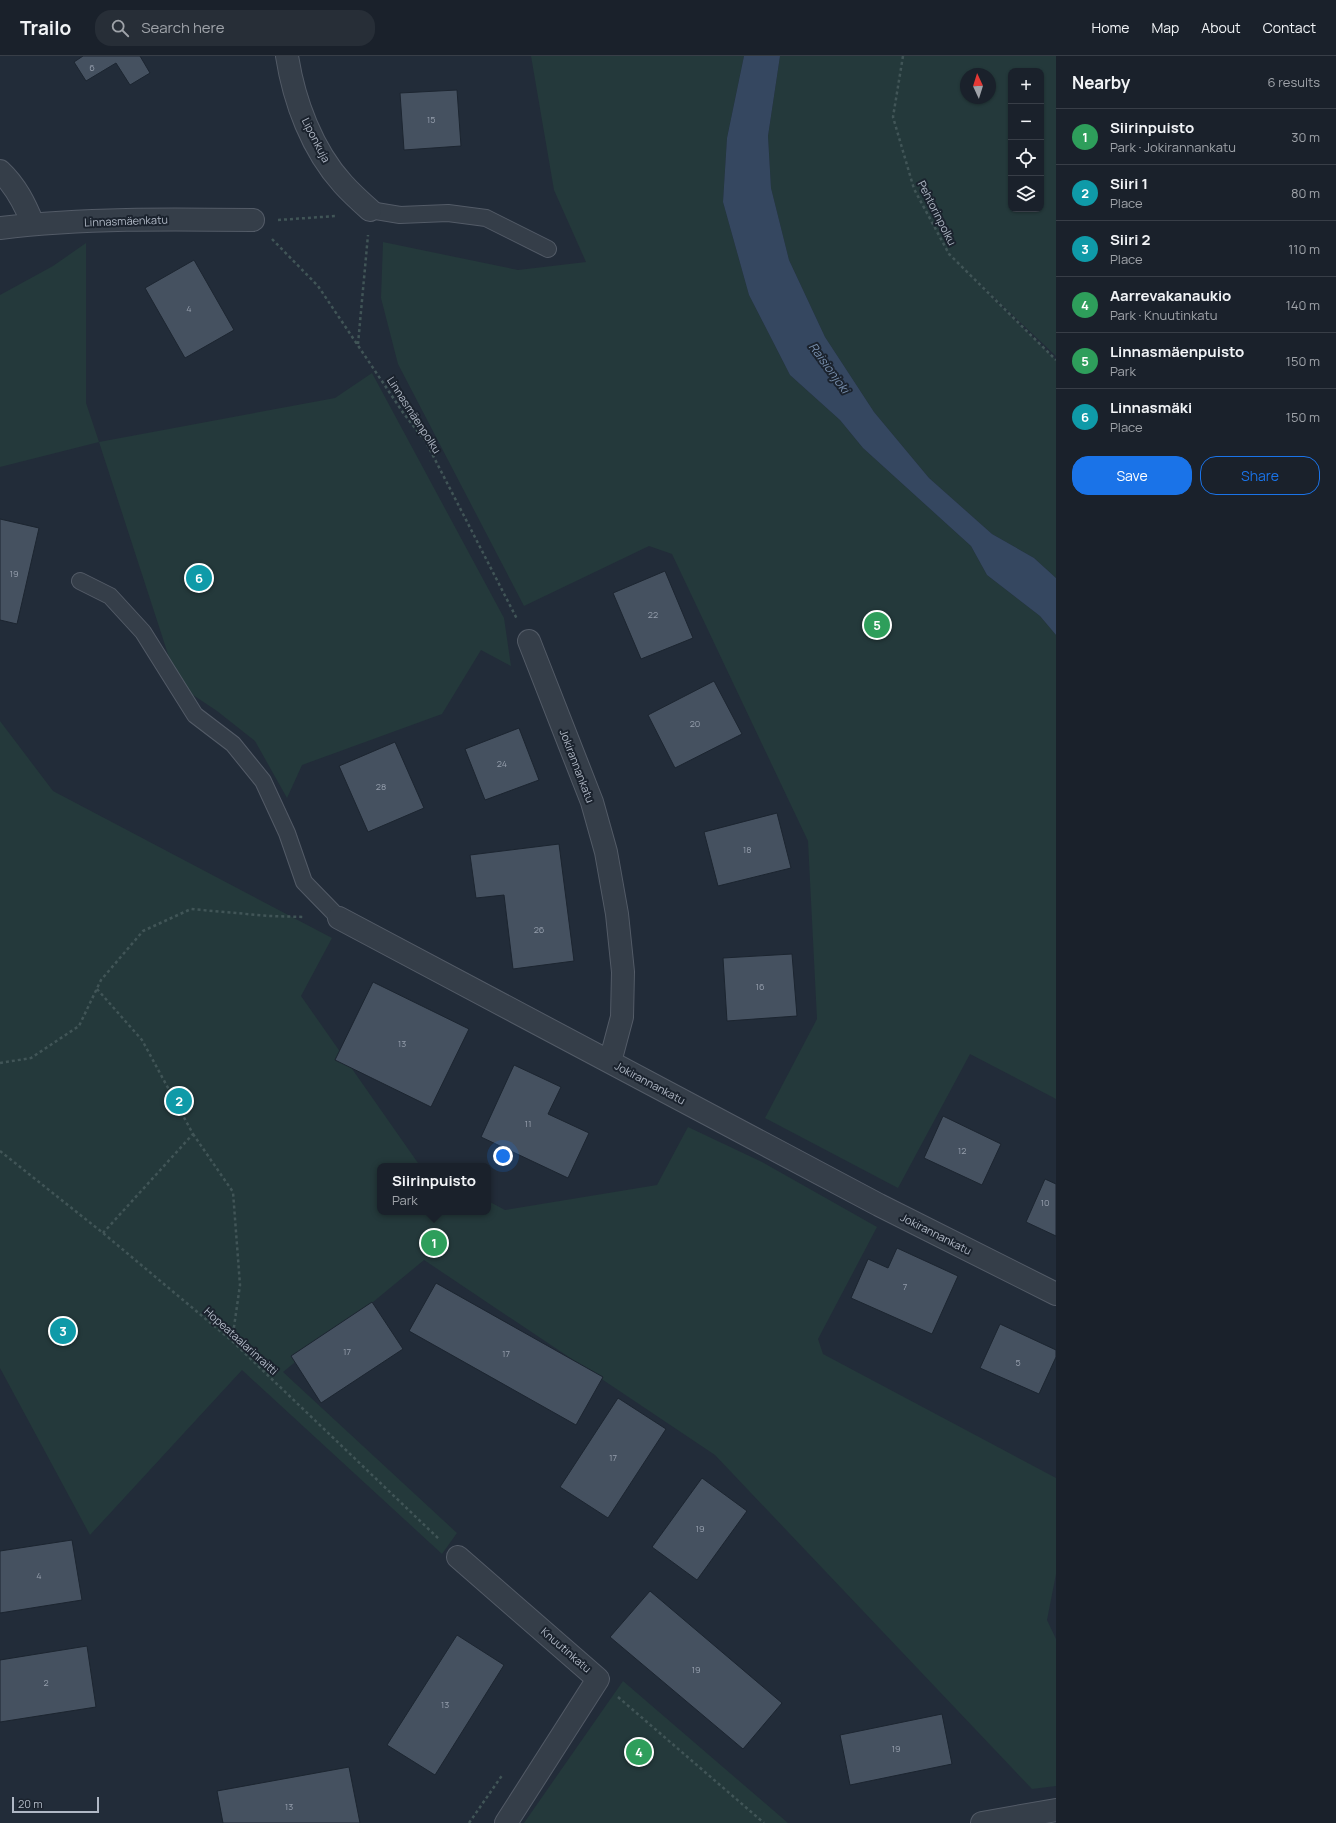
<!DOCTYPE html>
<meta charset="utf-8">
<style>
:root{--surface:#1a212b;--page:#272e37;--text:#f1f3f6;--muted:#9fa3a9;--line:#383e47;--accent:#1a73e8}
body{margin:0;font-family:Manrope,sans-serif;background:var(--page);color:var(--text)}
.controls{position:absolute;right:12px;top:12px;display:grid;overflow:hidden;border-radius:8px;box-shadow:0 1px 3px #0004}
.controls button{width:36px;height:36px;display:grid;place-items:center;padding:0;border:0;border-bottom:1px solid var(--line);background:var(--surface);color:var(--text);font:20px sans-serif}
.compass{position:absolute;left:960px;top:12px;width:36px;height:36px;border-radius:50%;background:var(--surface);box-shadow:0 1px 3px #0004;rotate:356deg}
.scale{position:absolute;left:12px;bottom:10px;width:87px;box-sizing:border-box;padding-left:4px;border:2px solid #b0b8c5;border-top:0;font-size:11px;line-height:14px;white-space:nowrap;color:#b0b8c5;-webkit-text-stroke:3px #1b232e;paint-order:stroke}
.you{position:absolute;left:503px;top:1100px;width:14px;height:14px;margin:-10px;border:3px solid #fff;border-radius:50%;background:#1a73e8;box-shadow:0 0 0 6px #1a73e833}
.badge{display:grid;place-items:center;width:26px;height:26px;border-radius:50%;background:var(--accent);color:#fff;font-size:13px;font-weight:700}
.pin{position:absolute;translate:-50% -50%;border:2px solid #fff;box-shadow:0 1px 4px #0006}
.popup{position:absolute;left:377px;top:1107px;width:114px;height:52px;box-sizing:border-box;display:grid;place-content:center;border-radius:8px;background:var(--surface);filter:drop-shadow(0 1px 3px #0005);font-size:13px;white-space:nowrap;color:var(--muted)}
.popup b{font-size:15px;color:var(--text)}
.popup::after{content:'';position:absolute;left:50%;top:100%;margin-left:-8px;border:8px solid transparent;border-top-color:var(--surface)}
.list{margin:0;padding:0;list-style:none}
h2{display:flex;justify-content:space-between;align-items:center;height:52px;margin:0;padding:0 16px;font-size:17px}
h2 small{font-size:13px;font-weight:400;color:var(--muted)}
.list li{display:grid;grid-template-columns:26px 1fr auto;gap:12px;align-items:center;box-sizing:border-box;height:56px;padding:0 16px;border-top:1px solid var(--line)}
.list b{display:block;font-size:15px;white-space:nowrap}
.list p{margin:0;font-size:13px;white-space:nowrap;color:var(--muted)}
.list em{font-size:13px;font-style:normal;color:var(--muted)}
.actions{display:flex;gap:8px;padding:12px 16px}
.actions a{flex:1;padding:9px 0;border:1px solid var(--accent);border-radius:16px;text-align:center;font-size:14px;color:var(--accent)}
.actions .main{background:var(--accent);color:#fff}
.icon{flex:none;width:22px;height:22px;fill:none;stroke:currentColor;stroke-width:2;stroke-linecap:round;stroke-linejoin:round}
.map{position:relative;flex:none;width:1056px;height:1767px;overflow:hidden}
header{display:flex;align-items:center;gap:24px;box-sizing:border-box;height:56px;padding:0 20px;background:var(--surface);border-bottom:1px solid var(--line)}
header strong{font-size:19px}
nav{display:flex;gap:22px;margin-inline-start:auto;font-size:14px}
.search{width:280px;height:36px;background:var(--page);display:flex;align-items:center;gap:10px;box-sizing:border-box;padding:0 14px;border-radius:16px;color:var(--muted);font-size:15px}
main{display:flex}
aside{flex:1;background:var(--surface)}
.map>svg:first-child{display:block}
.green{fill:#24393b;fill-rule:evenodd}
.water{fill:#354760}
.building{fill:#455160;stroke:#1c2530}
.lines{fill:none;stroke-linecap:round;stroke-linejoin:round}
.service-casing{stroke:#535b67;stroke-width:18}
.minor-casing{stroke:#535b67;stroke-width:24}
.path{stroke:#415557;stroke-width:2.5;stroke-dasharray:3 3;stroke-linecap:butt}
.service{stroke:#353e49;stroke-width:16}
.minor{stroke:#353e49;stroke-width:22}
.labels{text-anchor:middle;stroke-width:4;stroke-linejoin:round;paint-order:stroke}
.number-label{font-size:9px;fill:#959eac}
.street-label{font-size:11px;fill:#b0b8c5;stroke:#1b232e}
.water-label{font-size:12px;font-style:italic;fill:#788fad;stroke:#1b232e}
</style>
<header>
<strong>Trailo</strong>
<div class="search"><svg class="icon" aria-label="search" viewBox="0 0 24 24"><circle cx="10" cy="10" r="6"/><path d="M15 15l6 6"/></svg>Search here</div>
<nav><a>Home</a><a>Map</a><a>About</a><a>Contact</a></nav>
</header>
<main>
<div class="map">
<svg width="1056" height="1767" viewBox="0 0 1056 1767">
<rect width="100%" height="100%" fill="#222c39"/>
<!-- green -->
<path class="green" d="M531,0H744L727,82L723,146L749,239L790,319L840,364L863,392L971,490L987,519L1040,560L1056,579V1043L970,998L898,1132L765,1062L817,963L808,785L672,498L649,490L524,550L398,308L381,242L383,186L518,214L586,206L554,134Z
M780,0H1056V300L969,218L1056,304V522L1034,502L992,478L929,422L874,356L825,281L789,204L771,132L768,80ZM1011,15H1041V153H1011ZM966,18H990V42H966Z
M86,187V347L99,386L335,342L372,317L504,562L511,610L481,594L442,658L302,709L287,742L255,685L217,655L178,629L99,386L0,411V239L53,210Z
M0,665L53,735L332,882L301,940L418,1107L423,1110H380V1156H488V1145L505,1154L657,1129L688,1071L762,1106L877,1171L818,1283L823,1298L1056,1422V1518L1047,1564L1056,1583V1730L1032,1733L715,1399L424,1204L350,1265L347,1264L283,1316L457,1477L442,1498L242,1314L90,1479L0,1312Z
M623,1625L788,1767H524Z"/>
<!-- water -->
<path class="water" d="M744,0H780L768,80L771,132L789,204L825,281L874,356L929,422L992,478L1034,502L1056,522V579L1040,560L987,519L971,490L863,392L840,364L790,319L749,239L723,146L727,82Z"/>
<!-- building -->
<path class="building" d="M83,0H140L150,17L130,29L116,7L86,25L74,6Z
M457,34L461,90L404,94L400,37Z
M194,204L234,274L185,302L145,232Z
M0,463L39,472L17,568L0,564Z
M665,515L693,582L641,603L613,537Z
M714,625L742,678L675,712L648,659Z
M519,672L539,724L485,744L465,693Z
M395,686L424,752L368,776L339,710Z
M777,757L791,812L718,830L704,776Z
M559,788L574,905L513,913L504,839L476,842L470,799Z
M792,898L797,960L727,965L723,902Z
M373,926L469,973L431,1051L335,1004Z
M514,1009L561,1031L548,1058L589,1077L568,1122L481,1081Z
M943,1060L1001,1088L982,1129L924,1102Z
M1045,1123L1056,1128V1180L1026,1166Z
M897,1192L958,1220L932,1278L851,1242L868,1203L888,1212Z
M436,1227L603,1321L576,1369L409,1275Z
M372,1246L403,1293L321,1347L291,1300Z
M1000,1268L1056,1294V1301L1039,1338L980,1312Z
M618,1342L666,1373L608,1462L560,1431Z
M702,1422L747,1455L697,1524L652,1491Z
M72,1484L82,1544L0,1557V1495Z
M650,1535L782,1647L743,1693L610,1581Z
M457,1579L504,1609L435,1719L387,1689Z
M87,1590L96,1651L0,1666V1604Z
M942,1658L952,1708L850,1729L840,1679Z
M349,1711L360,1767H223L217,1735Z"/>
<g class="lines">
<!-- service casing -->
<g class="service-casing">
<path id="service" d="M370,154L400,159L448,157L486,162L548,193
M80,525L110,540L143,576L195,659L233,688L263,725L287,777L304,826L339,862"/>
</g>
<!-- minor casing -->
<g class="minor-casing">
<path id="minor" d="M287,0C294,45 312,94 343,128C352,138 361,146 370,154
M0,115C16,130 25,148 33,168
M0,172C84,162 169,163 253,164
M529,585L592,746L606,796L617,858L623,916L622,961L610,1006
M339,862L879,1149L1056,1238
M458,1501L598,1623L506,1767
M982,1767L1056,1754"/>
</g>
<!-- path -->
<path class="path" d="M903,0L893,61L914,133L949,198L1056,304
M278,164L336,160
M272,183L318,230L404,358L426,386L517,563
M358,288L368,179
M97,933L142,984L193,1078L103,1177
M0,1007L31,1002L79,970L101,924L143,875L191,853L269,860L304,861
M193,1078L233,1136L240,1229L232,1285
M0,1095L103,1177L232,1285L440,1484
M618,1641L764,1767
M469,1767L503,1718"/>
<!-- service -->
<use href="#service" class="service"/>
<!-- minor -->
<use href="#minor" class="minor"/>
</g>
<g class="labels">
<!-- number labels -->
<g class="number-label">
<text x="92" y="15">6</text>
<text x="431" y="67">15</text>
<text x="189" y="256">4</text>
<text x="14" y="521">19</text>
<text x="653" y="562">22</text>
<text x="695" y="671">20</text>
<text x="502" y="711">24</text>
<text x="381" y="734">28</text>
<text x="747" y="797">18</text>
<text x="539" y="877">26</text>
<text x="760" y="934">16</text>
<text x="402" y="991">13</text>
<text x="528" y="1071">11</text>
<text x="962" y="1098">12</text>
<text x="1045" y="1150">10</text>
<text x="905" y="1234">7</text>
<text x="347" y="1299">17</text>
<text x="506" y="1301">17</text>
<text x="1018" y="1310">5</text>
<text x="613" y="1405">17</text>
<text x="700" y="1476">19</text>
<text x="39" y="1523">4</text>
<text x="696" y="1617">19</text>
<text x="46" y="1630">2</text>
<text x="445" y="1652">13</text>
<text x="896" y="1696">19</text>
<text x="289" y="1754">13</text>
</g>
<!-- street labels -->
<g class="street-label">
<text transform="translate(316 84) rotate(63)" y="4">Liponkuja</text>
<text transform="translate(937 157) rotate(63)" y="4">Pehtorinpolku</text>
<text transform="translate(126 165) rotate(-2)" y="4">Linnasmäenkatu</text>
<text transform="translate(414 359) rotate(57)" y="4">Linnasmäenpolku</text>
<text transform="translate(577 710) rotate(69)" y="4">Jokirannankatu</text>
<text transform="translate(650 1027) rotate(28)" y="4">Jokirannankatu</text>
<text transform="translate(936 1178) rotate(27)" y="4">Jokirannankatu</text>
<text transform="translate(241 1285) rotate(42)" y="4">Hopeataalarinraitti</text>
<text transform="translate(566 1594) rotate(41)" y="4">Knuutinkatu</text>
</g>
<!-- water labels -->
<g class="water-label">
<text transform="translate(829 312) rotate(54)" y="4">Raisionjoki</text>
</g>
</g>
</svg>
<div class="controls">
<button>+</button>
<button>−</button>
<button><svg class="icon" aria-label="locate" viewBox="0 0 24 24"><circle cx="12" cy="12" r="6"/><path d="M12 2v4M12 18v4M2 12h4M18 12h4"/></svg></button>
<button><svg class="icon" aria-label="layers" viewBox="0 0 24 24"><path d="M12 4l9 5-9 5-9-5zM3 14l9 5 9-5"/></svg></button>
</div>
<svg class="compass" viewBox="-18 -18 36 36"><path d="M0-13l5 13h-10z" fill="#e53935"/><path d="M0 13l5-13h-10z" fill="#9fa3a9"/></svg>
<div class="scale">20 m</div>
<div class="you"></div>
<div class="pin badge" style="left:434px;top:1187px;background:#2e9e5b">1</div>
<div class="popup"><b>Siirinpuisto</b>Park</div>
<div class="pin badge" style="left:179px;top:1045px;background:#0f9aa8">2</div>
<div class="pin badge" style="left:63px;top:1275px;background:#0f9aa8">3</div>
<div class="pin badge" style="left:639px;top:1696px;background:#2e9e5b">4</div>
<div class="pin badge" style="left:877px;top:569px;background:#2e9e5b">5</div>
<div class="pin badge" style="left:199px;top:522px;background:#0f9aa8">6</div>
</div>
<aside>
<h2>Nearby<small>6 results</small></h2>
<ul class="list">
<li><span class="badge" style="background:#2e9e5b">1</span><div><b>Siirinpuisto</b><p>Park · Jokirannankatu</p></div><em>30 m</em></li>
<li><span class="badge" style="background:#0f9aa8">2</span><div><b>Siiri 1</b><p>Place</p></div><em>80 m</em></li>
<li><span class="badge" style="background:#0f9aa8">3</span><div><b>Siiri 2</b><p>Place</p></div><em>110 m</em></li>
<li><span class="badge" style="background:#2e9e5b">4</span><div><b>Aarrevakanaukio</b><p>Park · Knuutinkatu</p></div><em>140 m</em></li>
<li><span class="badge" style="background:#2e9e5b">5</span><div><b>Linnasmäenpuisto</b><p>Park</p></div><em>150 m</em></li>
<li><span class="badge" style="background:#0f9aa8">6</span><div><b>Linnasmäki</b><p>Place</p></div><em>150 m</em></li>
</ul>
<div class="actions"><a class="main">Save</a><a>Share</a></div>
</aside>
</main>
